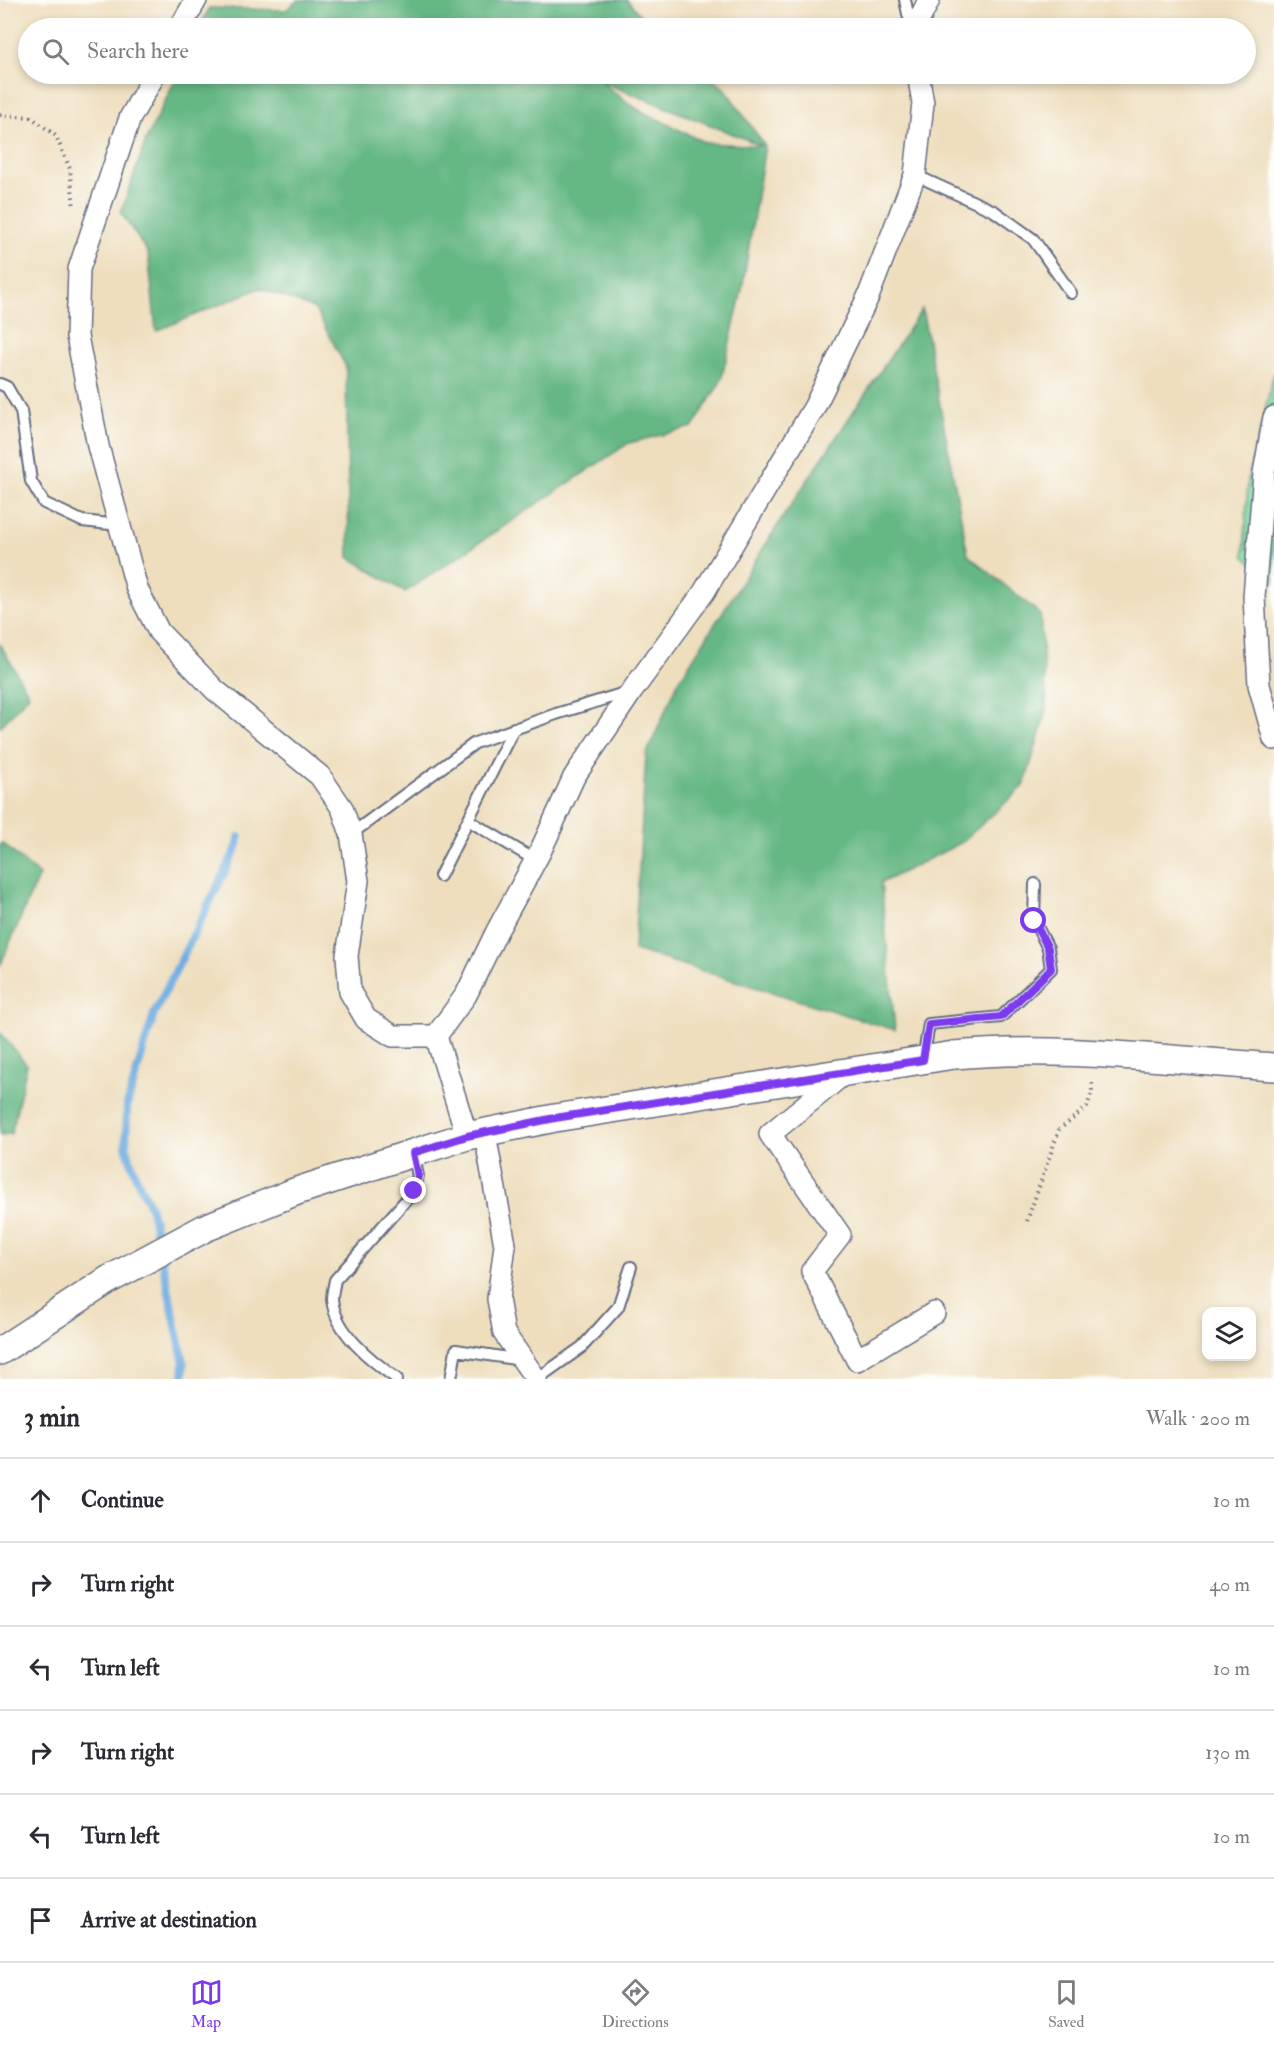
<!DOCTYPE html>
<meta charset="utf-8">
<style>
:root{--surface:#fff;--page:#f2f2f3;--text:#2b2b33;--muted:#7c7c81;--line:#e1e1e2;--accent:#7c3aed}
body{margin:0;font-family:"IM FELL Double Pica",serif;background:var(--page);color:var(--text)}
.controls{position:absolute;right:18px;bottom:18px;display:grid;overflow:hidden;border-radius:12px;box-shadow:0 3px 9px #0003}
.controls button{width:54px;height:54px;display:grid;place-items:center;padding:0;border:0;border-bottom:2px solid var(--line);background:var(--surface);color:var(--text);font:30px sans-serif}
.stop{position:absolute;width:18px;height:18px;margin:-14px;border:4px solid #7c3aed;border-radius:50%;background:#fff}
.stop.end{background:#7c3aed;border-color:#fff;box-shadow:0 2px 6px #0008}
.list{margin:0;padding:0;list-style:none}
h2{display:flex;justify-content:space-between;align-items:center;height:78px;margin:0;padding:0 24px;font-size:26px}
h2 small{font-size:20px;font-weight:400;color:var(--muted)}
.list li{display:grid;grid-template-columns:39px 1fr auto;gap:18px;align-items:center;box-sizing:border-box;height:84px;padding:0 24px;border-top:2px solid var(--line)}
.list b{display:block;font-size:22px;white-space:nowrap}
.list em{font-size:20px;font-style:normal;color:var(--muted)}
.icon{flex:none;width:33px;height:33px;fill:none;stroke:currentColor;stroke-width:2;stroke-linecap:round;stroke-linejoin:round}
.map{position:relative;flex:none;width:1274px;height:1379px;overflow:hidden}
.search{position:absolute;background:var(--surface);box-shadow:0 3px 9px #0003;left:18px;right:18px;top:18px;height:66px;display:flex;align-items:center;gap:15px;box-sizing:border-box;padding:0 21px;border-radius:33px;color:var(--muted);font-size:22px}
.sheet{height:582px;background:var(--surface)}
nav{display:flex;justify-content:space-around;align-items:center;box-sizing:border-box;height:84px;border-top:2px solid var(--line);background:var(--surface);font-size:16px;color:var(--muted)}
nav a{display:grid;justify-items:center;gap:3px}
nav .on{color:var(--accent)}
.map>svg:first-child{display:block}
.green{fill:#7cd69d;stroke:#4c827e;stroke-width:1.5}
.forest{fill:#65b784;stroke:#407371;stroke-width:1.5;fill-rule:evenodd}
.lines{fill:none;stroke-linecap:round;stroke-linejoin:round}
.stream{stroke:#6eade1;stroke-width:8}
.service-casing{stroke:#656c80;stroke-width:14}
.minor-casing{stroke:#656c80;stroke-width:24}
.tertiary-casing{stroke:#656c80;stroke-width:30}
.path{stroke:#656c80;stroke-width:4;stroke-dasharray:1.5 4.5;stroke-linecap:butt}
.service{stroke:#fff;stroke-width:10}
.minor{stroke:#fff;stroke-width:21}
.tertiary{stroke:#fff;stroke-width:27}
.route{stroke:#7c3aed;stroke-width:8}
</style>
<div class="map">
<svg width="1274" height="1379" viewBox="0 0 1274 1379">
<rect width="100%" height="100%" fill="#fdfcf7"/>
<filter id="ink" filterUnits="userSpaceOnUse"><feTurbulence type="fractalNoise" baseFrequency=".0167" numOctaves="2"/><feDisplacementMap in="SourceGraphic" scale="12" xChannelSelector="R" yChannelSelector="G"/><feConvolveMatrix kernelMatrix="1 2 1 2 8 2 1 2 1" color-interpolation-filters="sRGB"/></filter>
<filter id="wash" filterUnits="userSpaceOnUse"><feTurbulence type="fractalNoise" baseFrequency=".008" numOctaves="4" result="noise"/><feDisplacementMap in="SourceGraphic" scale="24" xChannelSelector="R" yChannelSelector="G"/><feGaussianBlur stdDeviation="1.35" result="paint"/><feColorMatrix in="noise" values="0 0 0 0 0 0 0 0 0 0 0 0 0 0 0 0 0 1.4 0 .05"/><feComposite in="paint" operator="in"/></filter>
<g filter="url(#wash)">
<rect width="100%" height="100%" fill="#eedebe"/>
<!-- green -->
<path class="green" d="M1274,373V583L1244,556L1248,479Z"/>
<!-- forest -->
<path class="forest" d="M298,0H627L652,28H199L209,8L286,10Z
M178,74H707L725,89L765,146L742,290L721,381L693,427L629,443L405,592L349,557L346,367L315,309L260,288L156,331L148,253L121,213L146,140ZM601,82H602L763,146L706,143L637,109Z
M922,309L968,555L1040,614L1047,710L1024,786L961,843L881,883L895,1030L634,950L646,755L678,682L783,517Z
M0,644L29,695L0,727Z
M2,843L39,875L0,966V844Z
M0,1032L27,1065L11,1134L0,1135Z"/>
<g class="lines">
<!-- stream -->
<path class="stream" d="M183,1379L184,1363L151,1209L136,1177L126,1146L127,1105L154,1014L238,845L239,837"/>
</g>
</g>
<g filter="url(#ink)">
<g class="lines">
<!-- service casing -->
<g class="service-casing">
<path id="service" d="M905,0L911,28
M915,175L994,211L1033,239L1071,293
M0,384L7,387L21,411L31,481L44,503L82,521L119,525
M468,820L535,860
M351,834L475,743L556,714L628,692
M440,876L514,728
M923,1060L929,1024L1001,1017L1051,969L1048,948L1034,921L1035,884
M397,1379C372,1361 335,1333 332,1299C332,1293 334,1286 335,1280L414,1191L418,1176L413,1153
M451,1379L456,1350L521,1360
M537,1379L582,1347L618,1307L631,1267"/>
</g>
<!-- minor casing -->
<g class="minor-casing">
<path id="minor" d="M180,28L196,0
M915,28L929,0
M155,74L130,118L79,269L77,336L98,446L137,589L159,632L215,690L320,776L342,808L351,834L358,881L347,956L350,992L366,1019L393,1036H436
M1274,417L1264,473L1254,597L1259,685L1274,739
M846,1072L770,1134L840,1235L812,1271L857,1360L934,1313
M485,1134L505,1245L498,1299L504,1333L536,1379
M467,1136L436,1036L466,995L497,931L540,852L574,777L632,691L704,592L814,408L868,297L915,175L923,103L918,74"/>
</g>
<!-- tertiary casing -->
<g class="tertiary-casing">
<path id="tertiary" d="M0,1351L108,1280L205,1228L297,1191L413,1153L467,1136L555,1118L954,1055C1060,1045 1168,1060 1274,1067"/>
</g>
<!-- path -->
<path class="path" d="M0,115L31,117L56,136L70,169L74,208
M1027,1221L1059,1130L1087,1107L1092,1091V1079"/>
<!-- service -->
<use href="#service" class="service"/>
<!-- minor -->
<use href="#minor" class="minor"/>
<!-- tertiary -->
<use href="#tertiary" class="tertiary"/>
</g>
</g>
<g class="lines" filter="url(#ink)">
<!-- route -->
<path class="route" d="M414,1191L418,1176L413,1153L467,1136L555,1118L923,1060L929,1024L1001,1017L1051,969L1048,948L1034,921"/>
</g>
</svg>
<div class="controls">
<button><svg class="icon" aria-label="layers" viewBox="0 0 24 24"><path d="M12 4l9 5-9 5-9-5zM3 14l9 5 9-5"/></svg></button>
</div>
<div class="stop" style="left:1034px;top:921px"></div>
<div class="stop end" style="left:414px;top:1191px"></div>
<div class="search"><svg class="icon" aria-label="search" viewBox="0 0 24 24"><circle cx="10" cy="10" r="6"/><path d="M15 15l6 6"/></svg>Search here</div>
</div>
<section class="sheet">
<h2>3 min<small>Walk · 200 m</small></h2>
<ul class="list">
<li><svg class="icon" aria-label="ahead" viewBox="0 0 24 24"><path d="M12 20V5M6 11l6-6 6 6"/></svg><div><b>Continue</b></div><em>10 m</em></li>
<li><svg class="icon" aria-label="right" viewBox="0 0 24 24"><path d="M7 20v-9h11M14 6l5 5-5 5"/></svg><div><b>Turn right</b></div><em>40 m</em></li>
<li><svg class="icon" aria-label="left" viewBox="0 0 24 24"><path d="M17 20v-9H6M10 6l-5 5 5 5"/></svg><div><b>Turn left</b></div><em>10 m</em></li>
<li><svg class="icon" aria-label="right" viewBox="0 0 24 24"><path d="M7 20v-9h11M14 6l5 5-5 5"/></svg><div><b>Turn right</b></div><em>130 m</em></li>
<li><svg class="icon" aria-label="left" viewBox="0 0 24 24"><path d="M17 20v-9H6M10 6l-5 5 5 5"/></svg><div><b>Turn left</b></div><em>10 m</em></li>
<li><svg class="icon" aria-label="arrive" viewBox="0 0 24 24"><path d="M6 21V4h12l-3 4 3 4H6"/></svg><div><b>Arrive at destination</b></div></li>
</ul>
</section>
<nav>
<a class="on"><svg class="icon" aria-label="map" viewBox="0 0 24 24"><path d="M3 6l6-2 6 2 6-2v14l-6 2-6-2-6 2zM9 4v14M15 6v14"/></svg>Map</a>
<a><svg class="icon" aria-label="directions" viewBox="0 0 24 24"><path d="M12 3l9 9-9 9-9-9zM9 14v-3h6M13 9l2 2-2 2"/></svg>Directions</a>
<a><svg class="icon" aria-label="saved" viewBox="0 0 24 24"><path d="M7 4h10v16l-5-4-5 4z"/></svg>Saved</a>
</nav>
